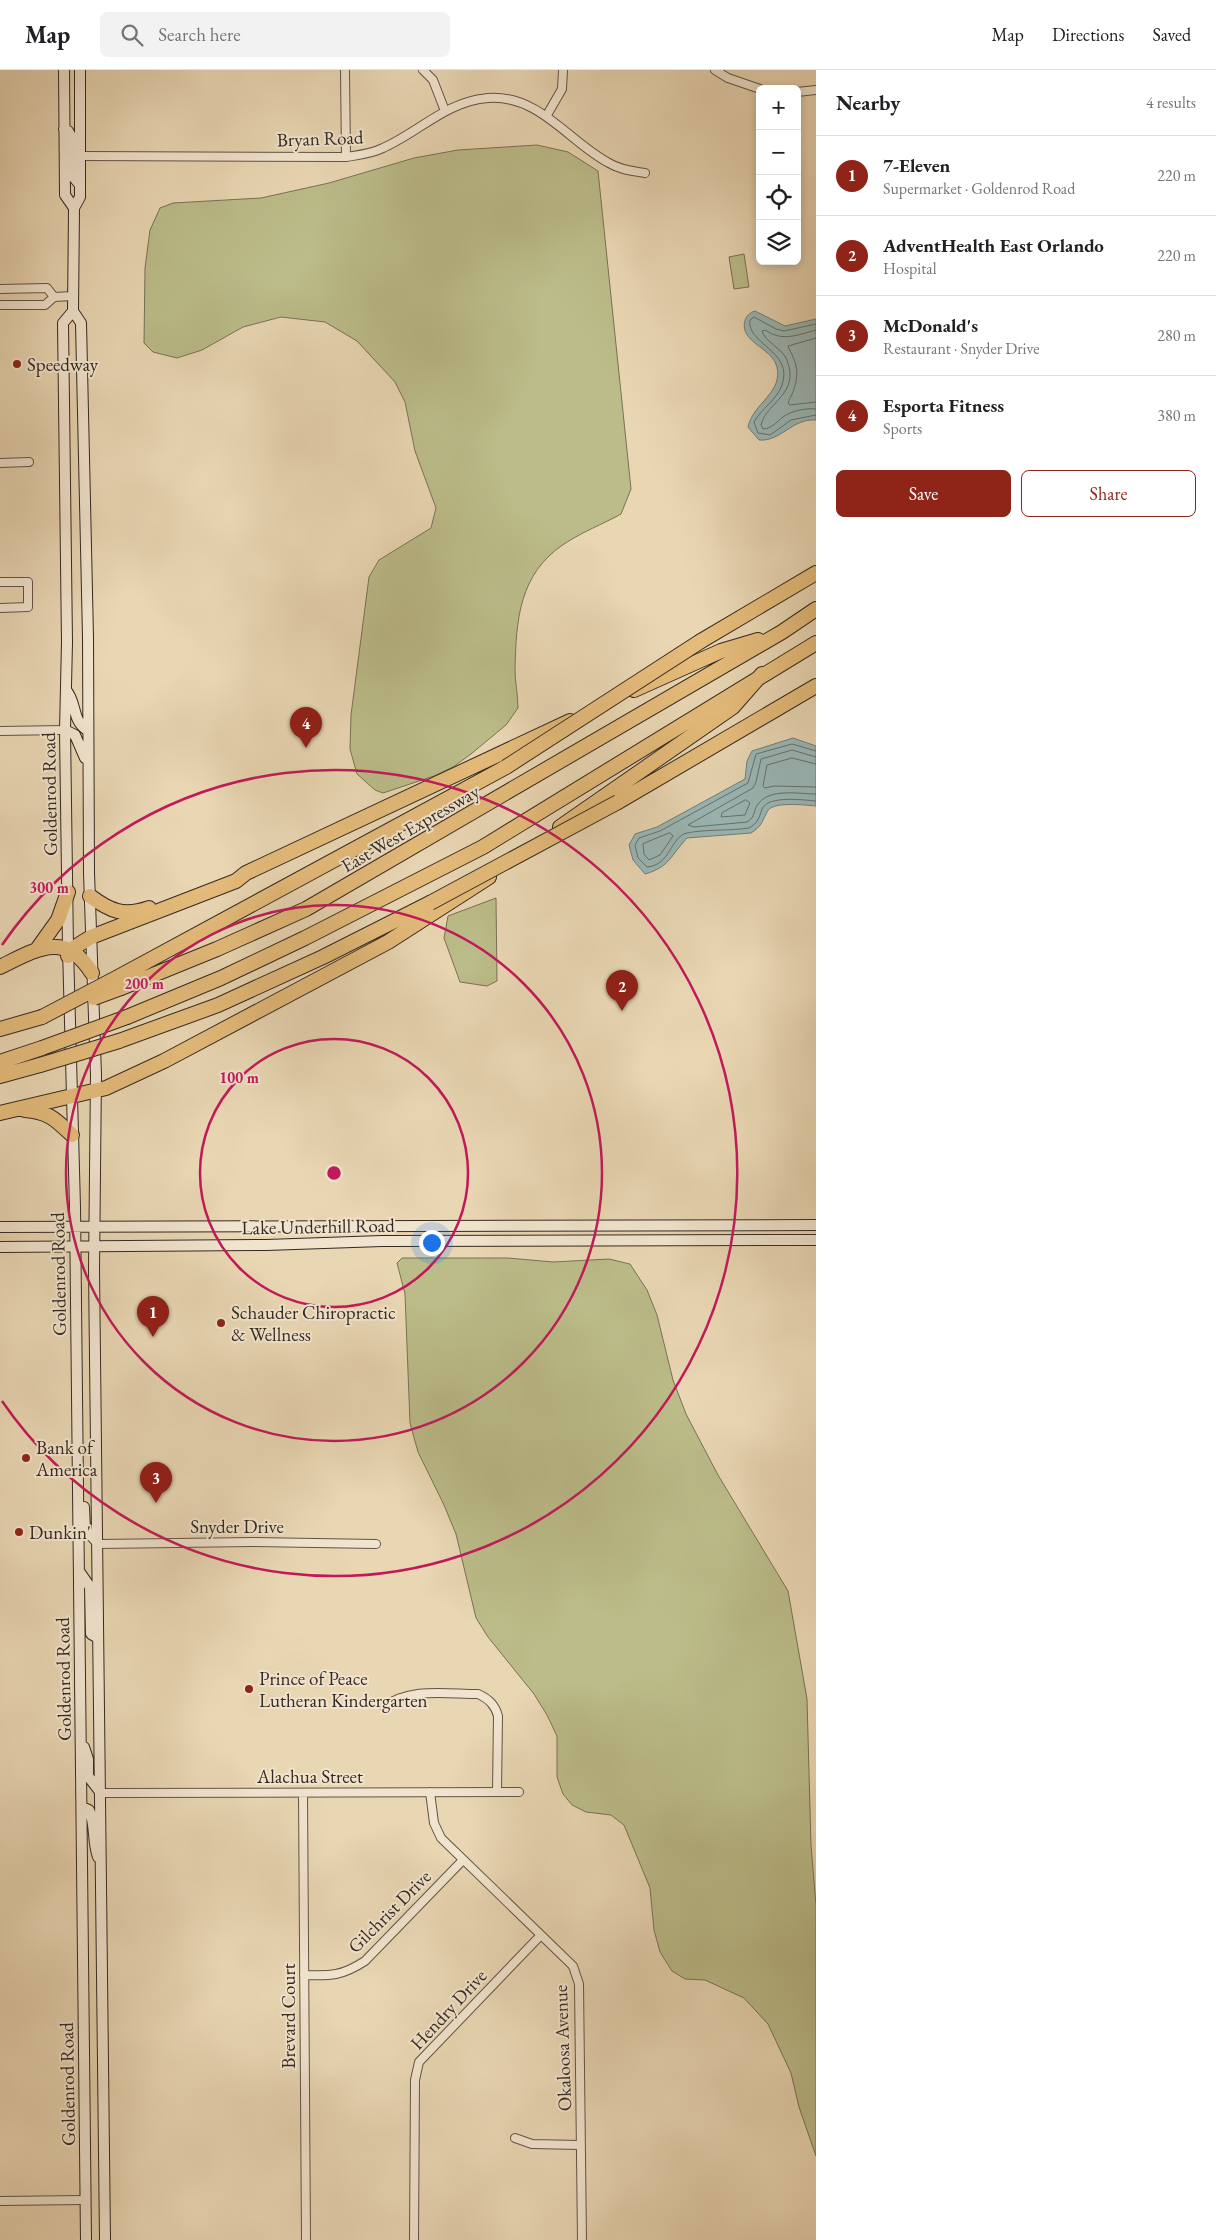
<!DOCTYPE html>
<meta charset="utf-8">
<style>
:root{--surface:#fff;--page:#f2f2f2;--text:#202124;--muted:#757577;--line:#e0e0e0;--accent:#8f2418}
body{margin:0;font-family:"EB Garamond",serif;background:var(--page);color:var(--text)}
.controls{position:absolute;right:15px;top:15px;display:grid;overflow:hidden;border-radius:8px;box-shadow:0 2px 8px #0003}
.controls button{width:45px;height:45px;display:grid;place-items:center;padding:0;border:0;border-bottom:1px solid var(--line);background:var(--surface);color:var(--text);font:25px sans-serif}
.you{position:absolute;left:431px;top:1172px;width:18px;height:18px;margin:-12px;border:4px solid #fff;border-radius:50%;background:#1a73e8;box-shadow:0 0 0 8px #1a73e833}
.badge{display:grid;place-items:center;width:32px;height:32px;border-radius:50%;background:var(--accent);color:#fff;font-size:16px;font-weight:700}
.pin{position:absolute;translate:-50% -41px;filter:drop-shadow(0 1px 2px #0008)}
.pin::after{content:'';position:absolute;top:26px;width:18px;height:15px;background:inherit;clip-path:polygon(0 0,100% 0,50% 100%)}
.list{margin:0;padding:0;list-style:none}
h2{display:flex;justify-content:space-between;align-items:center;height:65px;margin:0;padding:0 20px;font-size:21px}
h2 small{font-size:16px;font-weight:400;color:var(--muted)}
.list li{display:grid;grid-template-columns:32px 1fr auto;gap:15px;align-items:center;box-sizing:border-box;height:80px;padding:0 20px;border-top:1px solid var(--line)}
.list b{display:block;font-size:19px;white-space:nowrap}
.list p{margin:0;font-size:16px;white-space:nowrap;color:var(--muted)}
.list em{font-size:16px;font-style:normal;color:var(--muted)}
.actions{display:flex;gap:10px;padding:15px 20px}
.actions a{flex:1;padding:11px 0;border:1px solid var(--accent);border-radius:8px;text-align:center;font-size:18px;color:var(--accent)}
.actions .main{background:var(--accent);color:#fff}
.icon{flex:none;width:28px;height:28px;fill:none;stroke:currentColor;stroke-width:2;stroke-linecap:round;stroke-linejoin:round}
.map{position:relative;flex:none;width:816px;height:2170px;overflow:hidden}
header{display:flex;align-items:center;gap:30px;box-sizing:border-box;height:70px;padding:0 25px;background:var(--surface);border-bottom:1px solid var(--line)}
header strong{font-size:24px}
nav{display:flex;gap:28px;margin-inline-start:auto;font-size:18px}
.search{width:350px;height:45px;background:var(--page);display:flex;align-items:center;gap:12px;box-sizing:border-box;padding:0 18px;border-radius:8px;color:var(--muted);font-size:19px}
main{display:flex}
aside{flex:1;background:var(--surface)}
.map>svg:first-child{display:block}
.green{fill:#bbbc89;stroke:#787255}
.water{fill:#9ab7b6;stroke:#717e7a}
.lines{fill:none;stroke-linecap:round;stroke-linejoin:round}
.shore{stroke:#67706c;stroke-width:1}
.street-casing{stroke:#615446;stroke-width:10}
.secondary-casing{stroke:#342921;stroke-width:12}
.highway-casing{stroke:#342921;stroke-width:16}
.street{stroke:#f1e4ce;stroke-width:8}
.secondary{stroke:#f1e4ce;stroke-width:10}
.highway{stroke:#e4bb7a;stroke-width:14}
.highway-bridge-casing{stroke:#342921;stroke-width:16;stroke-linecap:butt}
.highway-bridge{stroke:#e4bb7a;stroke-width:14}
.ring{fill:none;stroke:#c2185b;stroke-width:2.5}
.poi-dot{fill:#8f2418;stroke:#f1e4ce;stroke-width:2}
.labels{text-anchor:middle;stroke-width:4;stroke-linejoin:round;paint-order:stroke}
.street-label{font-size:19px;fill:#342921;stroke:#f1e4ce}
.poi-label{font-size:19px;fill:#342921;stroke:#f1e4ce;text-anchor:start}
.centre{fill:#c2185b;stroke:#f1e4ce;stroke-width:2.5}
.ring-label{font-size:15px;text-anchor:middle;font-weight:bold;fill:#c2185b;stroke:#f1e4ce;stroke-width:4;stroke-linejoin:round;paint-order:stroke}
</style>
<header>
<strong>Map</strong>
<div class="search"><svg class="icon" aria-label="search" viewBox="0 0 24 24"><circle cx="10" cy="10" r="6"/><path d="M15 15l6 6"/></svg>Search here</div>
<nav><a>Map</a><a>Directions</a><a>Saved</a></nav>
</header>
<main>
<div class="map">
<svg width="816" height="2170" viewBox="0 0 816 2170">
<rect width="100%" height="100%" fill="#e9d6b3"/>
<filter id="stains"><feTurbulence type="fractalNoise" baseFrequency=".004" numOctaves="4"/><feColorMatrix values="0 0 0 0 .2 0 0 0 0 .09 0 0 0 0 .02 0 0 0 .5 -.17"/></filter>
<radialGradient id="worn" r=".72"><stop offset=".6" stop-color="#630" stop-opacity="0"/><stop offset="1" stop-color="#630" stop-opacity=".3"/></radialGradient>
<!-- green -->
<path class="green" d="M537,75L568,82L598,101L631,419L621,444C603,454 582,462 564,474C519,504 516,550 515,600C515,612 518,625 518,638L506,655L471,684L453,697L434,706L383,723L375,720L357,704L350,679L351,645L369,507L379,490L431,458L436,438L415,381L405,332L395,312L357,271L325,252L281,247L243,257L202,280L177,288L153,282L144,273L145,198L150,160L160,138L173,133L261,128L329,113L414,88L458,80Z
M744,184L749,217L734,219L729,187Z
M496,828L497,911L487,916L460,912L444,868L448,846Z
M402,1188H508L553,1192L609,1189L630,1194L647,1220L657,1245L673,1310L686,1344L718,1405L788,1521L807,1629L811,1775L816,1835V2086L799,2037L791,2003L768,1954L744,1928L705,1910L685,1909L672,1901L660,1882L654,1860L650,1818L624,1755L611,1745L586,1742L572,1735L563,1724L557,1707V1666L547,1645L534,1624L488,1567L476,1548L456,1464L444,1435L418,1382L410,1353L405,1224L397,1193Z"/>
<!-- water -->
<path class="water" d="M755,241L785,256L816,249V350C792,348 781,372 759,370L748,357C753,333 783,323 777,297C773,282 756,277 748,266C741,257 744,244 755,241Z
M793,668L816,676V736C805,735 771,731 767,742C762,752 761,757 751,763L687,768C671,785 670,797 645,804L633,790L629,775L635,764L657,757L745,709L747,691L752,681Z"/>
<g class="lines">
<!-- shore -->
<path class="shore" d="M816,254L784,261L776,259L754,247L750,250C746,274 794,281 782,315C777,330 761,339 754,352L758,363L770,365L791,350L816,345
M816,260C797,265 783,272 765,260L762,261C765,272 782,278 787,290C800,325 767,331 761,355L763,359C773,359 779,348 788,344C796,340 807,338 816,339
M816,268L788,276C789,280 792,283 793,287C801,304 795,318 788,333L790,335L816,332
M816,681L792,674L756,684L748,713L660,761L639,768L635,775L638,788L647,797C671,795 670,767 687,763C706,759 730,761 749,758C758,753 759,748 762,739C768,725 804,730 816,731
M816,687L792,680L761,689L756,712L753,718L688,755L694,757L747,752C756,747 753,739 759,733C771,718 799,724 816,724
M816,694L792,688L767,695L763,716L765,718L774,716L816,717
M746,730L750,733L745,745L721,747L722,743Z
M670,763L673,766L660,785L649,790L644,784L643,774Z"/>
<!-- street casing -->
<g class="street-casing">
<path id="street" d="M345,0L346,87
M423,0L433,10L445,41
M715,0L728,8L760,19
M797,22L816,20
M547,45L562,19L563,0
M81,86L346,87C359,85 371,84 383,78C419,62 447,31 488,28C539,24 569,72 609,93C620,100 633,101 645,103
M0,219L47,218L54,227
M0,235H45L54,227L73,226
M0,393L29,392
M0,512H28V537L0,538
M0,661L65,660
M99,1474L253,1472L376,1474
M384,1637C410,1617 447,1624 478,1624C489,1629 495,1635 498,1646L497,1722
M430,1722L434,1753L441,1768L573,1896L579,1914L582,2170
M101,1723L519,1722
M303,1723L306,2170
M304,1905C331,1906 342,1906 365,1891L462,1791
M515,2068L532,2074L580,2075
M0,2131L85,2130
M414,2170L415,2010L419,1992L540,1866"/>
</g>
<!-- secondary casing -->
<g class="secondary-casing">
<path id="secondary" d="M64,0L65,125L74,138
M80,0V127L74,138L73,241L81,253L88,567L89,803L96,1005L94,1199L105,2170
M64,59L68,61L72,68L71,104L80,115
M73,241L63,253L67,572L65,660L68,878L75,1137L86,2170
M66,620C77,633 72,651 87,660
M65,660L75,665L85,688
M0,1157L816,1155
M0,1177L266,1175L382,1171L816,1170
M84,1437L85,1459L99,1474
M79,1501L90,1517L91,1564L98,1568
M84,1677L88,1689V1706L101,1723
M82,1737L89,1740C96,1754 92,1770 98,1787"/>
</g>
<!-- highway casing -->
<g class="highway-casing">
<path id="highway" d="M701,571L816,503
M634,620L721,581L758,570
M618,732L816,616
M560,757L733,637L762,604
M90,826C110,841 124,847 149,838
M38,878L58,850L68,822
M68,886L75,877L91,867L236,811L246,803L570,651
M0,897C37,879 65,860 92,903
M120,906L506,697
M121,918L217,879L306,839L782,562L816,539
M127,947L221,908L305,868L483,777L816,573
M0,959L42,947
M119,971L218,935L323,887L430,833
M0,992L42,978
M0,1006L40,995
M25,1040C49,1042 55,1049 72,1065
M0,1043L106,1018L164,991L388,872L489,807"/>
</g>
<!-- street -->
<use href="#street" class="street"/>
<!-- secondary -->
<use href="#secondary" class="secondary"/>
<!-- highway -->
<use href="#highway" class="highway"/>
<!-- highway-bridge casing -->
<g class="highway-bridge-casing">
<path id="highway-bridge" d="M506,697L701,571
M430,833L618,732
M94,928L121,918
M42,947L120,906
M42,978L127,947
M40,995L119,971"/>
</g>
<!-- highway-bridge -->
<use href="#highway-bridge" class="highway-bridge"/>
</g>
<!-- distance rings -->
<g class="ring">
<circle cx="334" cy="1103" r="134"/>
<circle cx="334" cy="1103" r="268"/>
<path d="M2 875A403 403 0 1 1 2 1331"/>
</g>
<!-- markers -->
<g class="poi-dot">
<circle cx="17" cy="294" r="5"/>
<circle cx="221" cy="1253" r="5"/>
<circle cx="26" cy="1388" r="5"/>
<circle cx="19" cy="1462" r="5"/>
<circle cx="249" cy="1619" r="5"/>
</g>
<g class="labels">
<!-- street labels -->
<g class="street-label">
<text transform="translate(320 68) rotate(-2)" y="7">Bryan Road</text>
<text transform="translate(49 724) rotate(-91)" y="7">Goldenrod Road</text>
<text transform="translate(410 758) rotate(-30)" y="7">East-West Expressway</text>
<text transform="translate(318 1156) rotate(-1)" y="7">Lake Underhill Road</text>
<text transform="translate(58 1204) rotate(-91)" y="7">Goldenrod Road</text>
<text x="237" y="1463">Snyder Drive</text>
<text transform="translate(63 1609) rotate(-91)" y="7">Goldenrod Road</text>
<text x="310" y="1713">Alachua Street</text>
<text transform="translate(389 1841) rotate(-45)" y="7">Gilchrist Drive</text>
<text transform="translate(448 1939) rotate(-47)" y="7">Hendry Drive</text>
<text transform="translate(288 1946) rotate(-90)" y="7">Brevard Court</text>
<text transform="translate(562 1978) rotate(-92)" y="7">Okaloosa Avenue</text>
<text transform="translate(67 2014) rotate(-91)" y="7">Goldenrod Road</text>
</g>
<!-- poi labels -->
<g class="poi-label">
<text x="27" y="301">Speedway</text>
<text x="231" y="1249">Schauder Chiropractic<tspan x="231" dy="22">&amp; Wellness</tspan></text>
<text x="36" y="1384">Bank of<tspan x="36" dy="22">America</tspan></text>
<text x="29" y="1469">Dunkin'</text>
<text x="259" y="1615">Prince of Peace<tspan x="259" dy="22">Lutheran Kindergarten</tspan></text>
</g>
</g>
<circle cx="334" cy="1103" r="8" class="centre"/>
<g class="ring-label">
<text x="49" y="823">300 m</text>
<text x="144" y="919">200 m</text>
<text x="239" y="1013">100 m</text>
</g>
<rect width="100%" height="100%" filter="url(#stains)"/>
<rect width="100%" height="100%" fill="url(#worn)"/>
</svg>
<div class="controls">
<button>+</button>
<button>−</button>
<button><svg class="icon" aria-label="locate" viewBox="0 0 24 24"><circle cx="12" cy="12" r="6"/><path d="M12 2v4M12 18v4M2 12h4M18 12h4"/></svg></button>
<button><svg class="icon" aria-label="layers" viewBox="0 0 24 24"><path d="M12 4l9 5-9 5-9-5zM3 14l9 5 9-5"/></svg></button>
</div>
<div class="you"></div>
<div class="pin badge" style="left:153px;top:1267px">1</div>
<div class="pin badge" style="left:622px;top:941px">2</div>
<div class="pin badge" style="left:156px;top:1433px">3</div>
<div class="pin badge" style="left:306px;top:678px">4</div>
</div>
<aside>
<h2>Nearby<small>4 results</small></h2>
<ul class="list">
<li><span class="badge">1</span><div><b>7-Eleven</b><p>Supermarket · Goldenrod Road</p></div><em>220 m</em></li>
<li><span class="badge">2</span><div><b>AdventHealth East Orlando</b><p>Hospital</p></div><em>220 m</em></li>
<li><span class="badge">3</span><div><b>McDonald's</b><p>Restaurant · Snyder Drive</p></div><em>280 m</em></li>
<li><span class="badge">4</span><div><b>Esporta Fitness</b><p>Sports</p></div><em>380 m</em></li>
</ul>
<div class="actions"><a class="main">Save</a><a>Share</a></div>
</aside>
</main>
